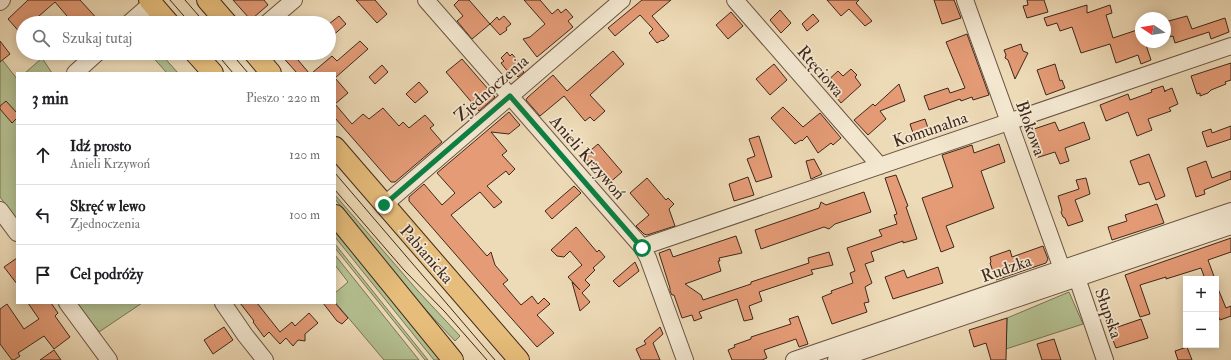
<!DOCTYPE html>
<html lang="pl">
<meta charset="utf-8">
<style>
:root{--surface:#fff;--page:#f2f2f2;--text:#202124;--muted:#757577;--line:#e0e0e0}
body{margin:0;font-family:"IM FELL Double Pica",serif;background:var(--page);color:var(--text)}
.controls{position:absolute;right:12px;bottom:12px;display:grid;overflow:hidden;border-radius:0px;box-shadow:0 2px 10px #0003}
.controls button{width:36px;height:36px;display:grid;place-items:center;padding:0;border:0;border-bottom:1px solid var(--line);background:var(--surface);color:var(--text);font:20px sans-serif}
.compass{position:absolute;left:1135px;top:12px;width:36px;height:36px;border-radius:50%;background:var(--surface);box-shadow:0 2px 10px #0003;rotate:282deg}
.stop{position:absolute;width:12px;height:12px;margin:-9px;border:3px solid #0b8043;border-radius:50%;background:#fff}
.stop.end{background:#0b8043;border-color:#fff;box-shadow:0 1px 4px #0008}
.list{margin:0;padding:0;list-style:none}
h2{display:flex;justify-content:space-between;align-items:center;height:52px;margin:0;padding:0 16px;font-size:17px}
h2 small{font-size:13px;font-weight:400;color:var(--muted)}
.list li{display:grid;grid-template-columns:26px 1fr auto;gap:12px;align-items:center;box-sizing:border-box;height:60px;padding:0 16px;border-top:1px solid var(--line)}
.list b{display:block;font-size:15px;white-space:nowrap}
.list p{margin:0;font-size:13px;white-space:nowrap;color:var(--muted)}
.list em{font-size:13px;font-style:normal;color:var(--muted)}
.icon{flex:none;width:22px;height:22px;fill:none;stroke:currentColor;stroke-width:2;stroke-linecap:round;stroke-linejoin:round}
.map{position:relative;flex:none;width:1231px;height:360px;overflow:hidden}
.search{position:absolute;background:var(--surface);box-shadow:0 2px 10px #0003;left:16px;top:16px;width:320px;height:44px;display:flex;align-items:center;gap:10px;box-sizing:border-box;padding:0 14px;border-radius:22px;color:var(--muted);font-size:15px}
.panel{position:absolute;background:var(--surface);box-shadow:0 2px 10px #0003;left:16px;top:72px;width:320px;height:232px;border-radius:0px}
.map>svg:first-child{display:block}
.green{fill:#b4c091;stroke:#7a7457}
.building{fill:#e49b76;stroke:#3f281d}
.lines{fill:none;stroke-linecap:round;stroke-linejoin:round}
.minor-casing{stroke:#6a5443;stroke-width:18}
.major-casing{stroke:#3f281d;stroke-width:22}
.minor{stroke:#f3e7d0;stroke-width:16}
.major{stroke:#e6bd7b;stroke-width:20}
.tram{stroke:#3f281d;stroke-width:1}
.route{stroke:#0b8043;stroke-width:5}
.labels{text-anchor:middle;stroke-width:3.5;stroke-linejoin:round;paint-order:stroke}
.street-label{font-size:17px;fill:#3f281d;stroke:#f3e7d0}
</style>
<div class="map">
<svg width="1231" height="360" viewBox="0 0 1231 360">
<rect width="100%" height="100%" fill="#eddab6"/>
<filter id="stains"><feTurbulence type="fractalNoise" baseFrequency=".005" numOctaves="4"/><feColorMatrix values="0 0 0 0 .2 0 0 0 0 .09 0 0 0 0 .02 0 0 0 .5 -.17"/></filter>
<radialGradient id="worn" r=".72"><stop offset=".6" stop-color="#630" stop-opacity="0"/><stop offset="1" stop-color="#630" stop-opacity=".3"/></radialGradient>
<!-- green -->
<path class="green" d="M149,53H160L178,73H167Z
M0,57L17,79V220L0,197Z
M42,58L52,73H25Z
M335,195L418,291L460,336L455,341L412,295L335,199Z
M335,229L441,360H434L335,237Z
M335,244L428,360H425L335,248Z
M335,255L419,360H384L335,302V293L348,282L335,265Z
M1069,292L1083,324L1006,349L1007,318Z
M77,303H142L99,332Z"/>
<!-- building -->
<path class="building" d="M28,0H80L101,23H73L55,2L31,23H23V36L8,19Z
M233,0H264L268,5L253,18H249Z
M356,0H375L387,14L377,23Z
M459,0H469L490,24L472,39L457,21L463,16L454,5Z
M524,0H540L552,14L558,9L561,13L566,9L573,17L568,21L573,27L537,57L523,39L530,37L545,24Z
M642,0H671L652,16L669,36L663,41L662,40L657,43L649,33L653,29L640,15L615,36L608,28Z
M827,0H859L856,3L872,21L865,26L849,9L841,16Z
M934,0H954L961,18L942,24Z
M1027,0H1044L1048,12L1027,18L1023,6L1028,5Z
M1087,5V13L1110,5L1112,13L1106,15L1113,38L1137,30L1139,36H1141V42H1145L1151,60L1141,64L1138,55L1116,63L1110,44L1081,53L1072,27L1060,31L1057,23L1047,26L1044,18Z
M780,10L791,23L781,33L770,20Z
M731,12L743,26L728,39L716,25Z
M813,14L819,21L807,31L802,24Z
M339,16L346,24L329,39V24Z
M504,16L511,24L506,28L507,30L500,35L490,24L497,17L499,20Z
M1187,16L1192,29L1225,18L1229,32L1211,39L1209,32L1175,43L1173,36L1165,38V22Z
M967,34L989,95L973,100L972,97L961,101L960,99L929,110L924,96L948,88L950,93L965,88L946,42Z
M0,41L10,54L0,62Z
M360,41L368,49L335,78V73H312L332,56L337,61Z
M1021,44L1023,51L1028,53L1015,79L1008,60L1005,58L1006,55L1004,50Z
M613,51L624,64L590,95L605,111L594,121L590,117L585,121L564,96L540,116L526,100L527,98L553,75L567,91Z
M507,52L510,56L512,54L524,68L522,70L524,72L518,77L516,75L513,78L501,63L504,61L501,58Z
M279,53H295L300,59L298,60L309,73H297Z
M462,59L495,97L479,111L446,72Z
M1231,63V80L1225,82L1226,84L1211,90L1208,93L1200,96V93L1197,94L1191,76Z
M774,64L787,80L770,95L756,79Z
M1055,64L1060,81L1062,80L1065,88L1046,95L1037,70Z
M382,65L388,72L375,84L369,77Z
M851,69L857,75L855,77L861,85L841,103L825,83L838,71L843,76Z
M335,78L348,93L335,104Z
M419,82L428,92L415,103L406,94Z
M899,84L905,101L880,111L886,119L868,135L854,120L873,104L875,106Z
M1163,86L1165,92V91L1172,88L1178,104L1169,108L1171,111L1148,119L1152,130L1137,136L1128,112L1106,121L1100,105L1128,94L1130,100L1152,92L1151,90Z
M6,101L17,113V118L12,123L0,109V106Z
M335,104L352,124L363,114L369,119L383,108L399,126L403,122L409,128L425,115L434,125L430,128L442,142L395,182H391L335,118Z
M783,107L803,127L820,113L841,138L833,145L831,143L818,153L807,136L802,141L801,140L795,144L771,118Z
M509,112L520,125L509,134L491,132L507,151L502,155L515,169L509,175L506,171L487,186L502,202L494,208L480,192L451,215L487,256L491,252L495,265L508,280L503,284L521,305L532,296L538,304L544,298L550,304L537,315L554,333L537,347L504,310L409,201V197L424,184L442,205L455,193L437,173Z
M925,119L930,134L918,139L916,135L914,136L910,124Z
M1055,122L1059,131L1084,122L1090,139L1065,148L1069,161L1060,164L1055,152L1036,158L1029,135V132L1031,130Z
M1231,126V139L1207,147L1202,132L1211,129L1212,133Z
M759,136L772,177L756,182L747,159L755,156L749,139Z
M598,144L622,172L608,184L584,156Z
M999,144L1005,162L981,171L994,208L946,226L954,247L941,252L922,198L953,187L942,155L972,145L974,153Z
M1149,154L1165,196L1156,200L1149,182L1139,185L1130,161Z
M814,159L822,174L811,179L806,161Z
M1206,161L1212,178L1231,171V179L1204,190L1205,194L1196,197L1187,168Z
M896,175L908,206L906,207L917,239L903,243V241L871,252L874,261L865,264L872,283L865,287L869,302L864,303L867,312L832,324L822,297L832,293L831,291L853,283L850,273L855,271L847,248L882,236L879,230L897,224L894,215L897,214L885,178Z
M748,177L754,195L734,201L729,184Z
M647,178L666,200L668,198L674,204L669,209L675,226L647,235L644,234L636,226L649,215L630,193Z
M1086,178L1090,194L1075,200L1083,221L1068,226L1065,218L1063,217L1061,212L1062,210L1058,196L1079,189L1076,180Z
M574,186L581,193L552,219L545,211Z
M864,192L871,212L835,224L829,229L824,227L761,249L755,230L819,208L821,202L826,205Z
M1157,204L1164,223L1112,240L1108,227L1127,221L1125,215Z
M576,227L597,252L599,250L605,257L593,268L595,270L585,280L590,285L582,293L590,302L580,311L572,282L580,290L568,277L582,265L570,251L564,257L557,256L551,250Z
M736,236L742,253L719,258L720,261H718L721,271L685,284L701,295L703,300L751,284V282L809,263L808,258L829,252L833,265L811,270L813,274L759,292L762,301L749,306L753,319L744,321L737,299L699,312L702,318L694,321L692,315L682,318L674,295H672L670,291V288L659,253L670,249L673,257Z
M1231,238V252L1208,260L1215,279H1205L1201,268L1166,279V277L1140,285L1150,314L1140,317L1125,275Z
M1043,246L1048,259L1046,263L996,280L990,263L991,262L990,257L1010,250L1012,257Z
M17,258V284L4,267Z
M635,262L639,271L619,287L613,281Z
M938,267L943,283L893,299L885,277L904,270L907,278Z
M1216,284L1226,308L1231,306V316L1220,320L1216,312Z
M28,303H51L58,313L55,316L70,337L54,349L44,336L18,353L20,356L14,360H12L0,344V309L7,304L24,329L39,319Z
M240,303H257L280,332L292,322L295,326L309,313L318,323L305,334V341L298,340L293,346L286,338L280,344L269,332L264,337L253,322L254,321Z
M323,303H335L348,318L342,324L337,321Z
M798,316L808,344L799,347L796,339L764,350L767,358L762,360H732L728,350L735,347L734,345L751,339V337L791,324L789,319Z
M1007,318L1006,360H991L986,343L974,347L969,330Z
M1141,319L1148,338L1116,348L1109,330Z
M224,327L233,340L213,354L204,340Z
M660,327L663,334L653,343L660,360H641L636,349L646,344L644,341Z
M1054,339L1061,360H1042L1037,344Z
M1187,347L1192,360H1178L1175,351Z
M54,350L61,360H40Z"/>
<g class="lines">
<!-- minor casing -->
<g class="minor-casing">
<path id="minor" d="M426,0L642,247L648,258L685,360
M735,0L880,166
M965,0L1062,269L1077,278L1105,360
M0,2L2,0
M129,23L152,3
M267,23L294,0
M75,73L97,53
M384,205L622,0
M0,210L17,233
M642,247L1231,46
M67,303L109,360
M223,303L245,335L265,360
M794,360L1231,211
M836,360L1231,226"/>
</g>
<!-- major casing -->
<g class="major-casing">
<path id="major" d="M149,0L169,23
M207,0L227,23
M195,53L213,73
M254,53L271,73
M335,147L519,360
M335,215L453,360"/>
</g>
<!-- minor -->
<use href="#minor" class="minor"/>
<!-- major -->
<use href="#major" class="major"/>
<!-- tram -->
<path class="tram" d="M170,0L190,23
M185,0L205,23
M216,53L233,73
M231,53L248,73
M335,173L495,360
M335,190L404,270L445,312L487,360"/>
</g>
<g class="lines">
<!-- route -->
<path class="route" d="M384,205L510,96L642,248"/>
</g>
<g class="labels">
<!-- street labels -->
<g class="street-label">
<text transform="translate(821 71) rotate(49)" y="6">Rtęciowa</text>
<text transform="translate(491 88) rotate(-41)" y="6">Zjednoczenia</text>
<text transform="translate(1031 128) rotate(70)" y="6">Blokowa</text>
<text transform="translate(930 129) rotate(-19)" y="6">Komunalna</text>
<text transform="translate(588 157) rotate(49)" y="6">Anieli Krzywoń</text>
<text transform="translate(427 254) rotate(49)" y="6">Pabianicka</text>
<text transform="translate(1006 268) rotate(-19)" y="6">Rudzka</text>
<text transform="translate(1109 313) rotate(71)" y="6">Słupska</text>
</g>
</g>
<rect width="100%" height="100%" filter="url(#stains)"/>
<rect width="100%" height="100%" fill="url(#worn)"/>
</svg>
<div class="controls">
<button>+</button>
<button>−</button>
</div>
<svg class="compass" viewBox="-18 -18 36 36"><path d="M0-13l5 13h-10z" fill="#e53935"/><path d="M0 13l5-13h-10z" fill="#757577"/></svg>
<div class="stop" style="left:642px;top:248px"></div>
<div class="stop end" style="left:384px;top:205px"></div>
<div class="search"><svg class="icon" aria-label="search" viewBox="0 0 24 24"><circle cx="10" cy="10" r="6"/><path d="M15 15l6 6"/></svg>Szukaj tutaj</div>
<section class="panel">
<h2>3 min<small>Pieszo · 220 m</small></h2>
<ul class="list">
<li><svg class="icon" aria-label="ahead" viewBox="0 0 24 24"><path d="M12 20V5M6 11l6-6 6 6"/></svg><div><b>Idź prosto</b><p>Anieli Krzywoń</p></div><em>120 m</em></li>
<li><svg class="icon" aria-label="left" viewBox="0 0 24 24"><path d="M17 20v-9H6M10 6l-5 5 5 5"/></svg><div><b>Skręć w lewo</b><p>Zjednoczenia</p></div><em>100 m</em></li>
<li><svg class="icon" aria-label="arrive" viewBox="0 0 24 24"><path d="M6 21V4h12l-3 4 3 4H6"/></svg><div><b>Cel podróży</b></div></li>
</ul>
</section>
</div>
